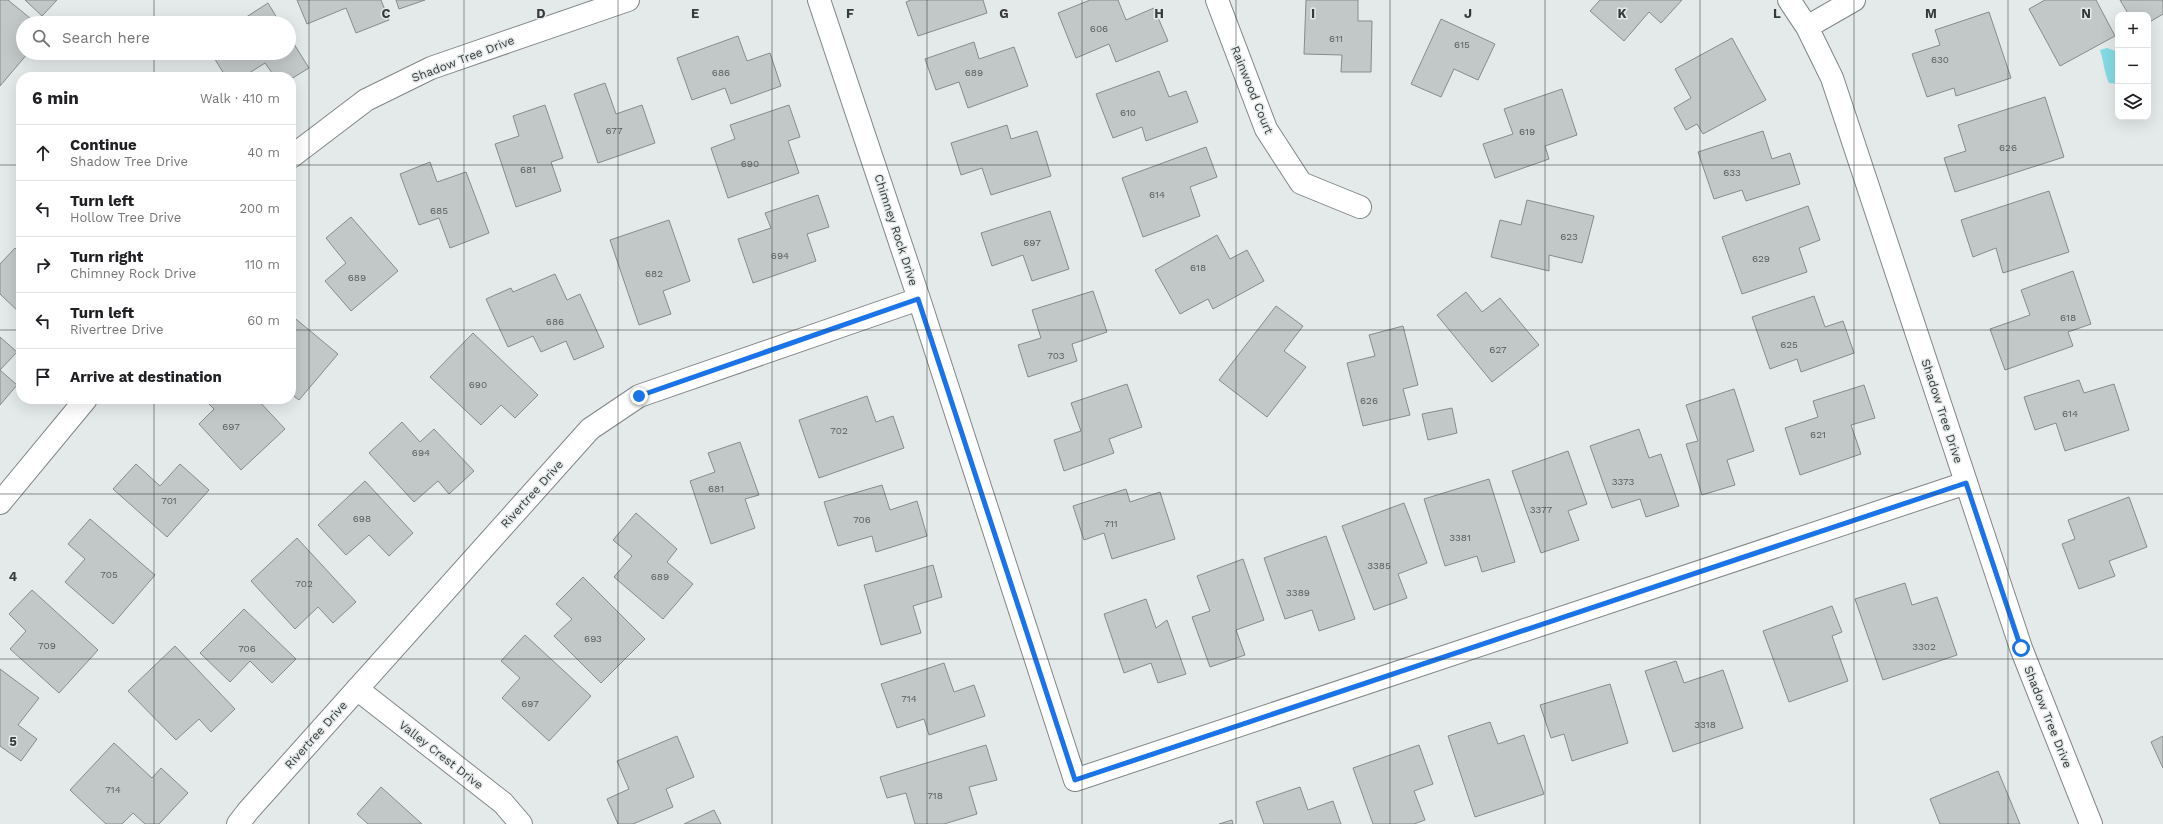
<!DOCTYPE html>
<meta charset="utf-8">
<style>
:root{--surface:#fff;--page:#f6f6f6;--text:#202124;--muted:#757577;--line:#e0e0e0}
body{margin:0;font-family:"Work Sans",sans-serif;background:var(--page);color:var(--text)}
.controls{position:absolute;right:12px;top:12px;display:grid;overflow:hidden;border-radius:8px;box-shadow:0 4px 16px #0002}
.controls button{width:36px;height:36px;display:grid;place-items:center;padding:0;border:0;border-bottom:1px solid var(--line);background:var(--surface);color:var(--text);font:20px sans-serif}
.stop{position:absolute;width:12px;height:12px;margin:-9px;border:3px solid #1a73e8;border-radius:50%;background:#fff}
.stop.end{background:#1a73e8;border-color:#fff;box-shadow:0 1px 4px #0008}
.list{margin:0;padding:0;list-style:none}
h2{display:flex;justify-content:space-between;align-items:center;height:52px;margin:0;padding:0 16px;font-size:17px}
h2 small{font-size:13px;font-weight:400;color:var(--muted)}
.list li{display:grid;grid-template-columns:26px 1fr auto;gap:12px;align-items:center;box-sizing:border-box;height:56px;padding:0 16px;border-top:1px solid var(--line)}
.list b{display:block;font-size:15px;white-space:nowrap}
.list p{margin:0;font-size:13px;white-space:nowrap;color:var(--muted)}
.list em{font-size:13px;font-style:normal;color:var(--muted)}
.icon{flex:none;width:22px;height:22px;fill:none;stroke:currentColor;stroke-width:2;stroke-linecap:round;stroke-linejoin:round}
.map{position:relative;flex:none;width:2163px;height:824px;overflow:hidden}
.search{position:absolute;background:var(--surface);box-shadow:0 4px 16px #0002;left:16px;top:16px;width:280px;height:44px;display:flex;align-items:center;gap:10px;box-sizing:border-box;padding:0 14px;border-radius:22px;color:var(--muted);font-size:15px}
.panel{position:absolute;background:var(--surface);box-shadow:0 4px 16px #0002;left:16px;top:72px;width:280px;height:332px;border-radius:16px}
.map>svg:first-child{display:block}
.water{fill:#84dbe3}
.building{fill:#c2c7c7;stroke:#868b8b}
.lines{fill:none;stroke-linecap:round;stroke-linejoin:round}
.minor-casing{stroke:#818686;stroke-width:24}
.tertiary-casing{stroke:#818686;stroke-width:24}
.minor{stroke:#fff;stroke-width:22}
.tertiary{stroke:#fff;stroke-width:22}
.route{stroke:#1a73e8;stroke-width:5}
.grid{fill:none;stroke:#383a3a;stroke-width:1;stroke-opacity:0.55}
.labels{text-anchor:middle;stroke-width:3;stroke-linejoin:round;paint-order:stroke}
.number-label{font-size:10px;fill:#5a5d5d}
.street-label{font-size:12px;fill:#383a3a;stroke:#e4e9e9}
.grid-label{font-size:13px;text-anchor:middle;font-weight:bold;fill:#383a3a;stroke:#e4e9e9;stroke-width:3;stroke-linejoin:round;paint-order:stroke}
</style>
<div class="map">
<svg width="2163" height="824" viewBox="0 0 2163 824">
<rect width="100%" height="100%" fill="#e4e9e9"/>
<!-- water -->
<path class="water" d="M2107,48L2118,52V84L2109,83C2104,72 2104,62 2100,50Z"/>
<!-- building -->
<path class="building" d="M0,0H8L36,23H23V53H28L0,86Z
M25,0H57L42,16Z
M297,0H381L389,20L356,33L346,8L307,24Z
M396,0H425L399,9Z
M911,0H983L987,13L918,36L906,2Z
M1090,0H1118L1126,20L1154,8L1168,41L1116,62L1109,44L1076,58L1058,13Z
M1306,0H1358V21H1372L1371,72H1341L1342,55L1304,54Z
M1600,0H1682L1661,23L1649,12L1624,41L1590,11Z
M2045,0H2096L2115,36L2060,66L2029,9Z
M2120,0H2163V14L2148,23V15H2129Z
M268,3L280,23H237Z
M1989,12L2011,78L1956,96L1954,88L1927,97L1912,54L1940,45L1935,30Z
M1441,19L1495,44L1478,80L1454,69L1441,97L1411,84Z
M289,36L309,68L291,79V77H275L265,63L243,77H226L211,53H289Z
M738,36L747,61L770,53L781,86L731,104L725,88L692,100L677,58Z
M1732,38L1766,100L1703,134L1697,124L1686,130L1674,108L1691,98L1675,69Z
M974,42L979,59L1014,47L1028,86L968,108L959,82L936,90L925,59Z
M1159,71L1169,97L1186,91L1198,122L1146,141L1142,127L1113,138L1096,94Z
M605,83L616,114L642,105L655,143L598,163L574,94Z
M1562,89L1577,135L1545,146L1549,159L1495,178L1483,144L1513,134L1504,109Z
M2045,97L2064,157L1955,192L1944,158L1966,151L1958,125Z
M545,105L563,158L551,162L561,191L516,207L495,144L519,136L513,116Z
M789,105L800,137L788,141L799,173L728,198L711,148L735,139L730,125Z
M1007,125L1011,139L1037,131L1051,176L991,195L982,168L961,175L951,143Z
M1763,131L1772,159L1790,153L1800,184L1746,201L1742,190L1714,199L1698,152Z
M1206,147L1217,177L1190,187L1200,216L1143,237L1122,178Z
M430,162L437,182L466,172L489,233L450,248L439,218L419,225L400,174Z
M2049,191L2069,252L2003,273L1996,248L1973,257L1961,220Z
M818,195L829,227L807,234L816,261L753,283L738,239L771,228L765,213Z
M1527,200L1594,216L1582,263L1549,255V271L1491,257L1500,220L1521,225Z
M1808,206L1820,240L1799,248L1807,272L1742,294L1722,237Z
M1050,211L1069,269L1032,281L1023,255L992,266L981,233Z
M351,217L398,271L351,311L325,281L346,263L326,238Z
M669,220L690,281L663,291L671,314L639,325L610,240Z
M1217,235L1230,259L1247,250L1264,281L1213,309L1208,299L1180,314L1155,270Z
M15,248L21,253V314L0,294V264Z
M2073,271L2091,324L2068,332L2073,346L2005,370L1990,329L2030,315L2021,290Z
M555,274L567,300L580,294L604,347L574,360L566,341L541,352L533,336L508,347L486,299L511,288L513,292Z
M1093,291L1107,332L1072,344L1077,361L1028,377L1018,345L1041,338L1032,310Z
M1466,292L1482,312L1500,298L1539,345L1492,382L1437,315Z
M1814,296L1825,327L1843,321L1854,353L1801,372L1797,359L1770,369L1752,317Z
M1276,306L1303,326L1284,351L1306,367L1267,417L1219,380Z
M291,315L338,354L299,400L291,394Z
M1403,326L1418,385L1403,389L1410,415L1363,426L1347,363L1375,356L1369,335Z
M473,333L538,395L515,418L501,405L481,425L430,377Z
M0,337L17,352L0,370L17,385L0,405Z
M2079,380L2084,393L2114,384L2129,430L2065,451L2056,423L2035,430L2024,397Z
M1127,384L1142,427L1109,439L1114,453L1064,471L1054,440L1081,431L1071,403Z
M1864,385L1875,418L1851,425L1861,454L1800,475L1785,428L1818,417L1813,401Z
M1734,389L1754,451L1727,460L1735,485L1702,495L1686,444L1698,441L1686,405Z
M867,396L876,422L893,416L904,448L819,478L799,420Z
M204,399H257L285,429L241,470L199,424L214,409Z
M1452,408L1457,433L1428,440L1422,414Z
M402,422L420,442L434,429L474,471L449,494L438,481L414,502L369,453Z
M1639,429L1649,458L1661,454L1679,506L1646,517L1640,499L1612,508L1590,446Z
M740,442L759,495L745,499L755,528L711,544L690,481L715,472L708,453Z
M1568,451L1587,504L1568,511L1579,540L1541,553L1512,471Z
M136,464L160,486L180,464L209,490L167,537L113,489Z
M1489,479L1515,562L1482,572L1477,556L1445,566L1424,499Z
M365,481L413,533L389,556L369,535L346,555L318,525Z
M882,485L890,510L917,501L927,536L876,552L872,536L838,546L824,502Z
M1126,489L1130,502L1160,492L1175,539L1112,559L1104,533L1084,540L1073,506Z
M2129,497L2147,547L2109,561L2115,576L2079,589L2062,544L2075,539L2068,520Z
M1404,503L1427,563L1398,574L1407,598L1374,610L1342,526Z
M636,513L677,549L667,562L693,584L663,619L614,577L632,556L613,540Z
M90,519L155,575L113,624L65,582L85,559L68,544Z
M1326,536L1355,619L1319,631L1312,610L1285,619L1264,558Z
M297,538L356,602L333,623L318,607L295,629L251,581Z
M1243,559L1264,620L1236,630L1245,655L1210,667L1192,617L1210,611L1197,576Z
M933,565L942,597L913,606L921,633L881,645L864,585Z
M583,577L645,639L601,683L554,636L572,619L556,604Z
M1905,583L1912,605L1937,597L1957,655L1883,680L1855,599Z
M32,590L98,650L59,693L10,649L26,631L9,614Z
M1146,599L1156,628L1167,620L1186,674L1158,683L1151,663L1124,673L1104,614Z
M1832,606L1842,632L1832,636L1848,681L1789,702L1763,631Z
M244,609L296,659L272,683L250,661L230,682L200,653Z
M525,635L591,696L549,741L502,698L520,678L501,661Z
M175,646L235,709L211,732L199,719L176,740L128,691Z
M1676,661L1684,683L1723,670L1743,728L1673,752L1645,671Z
M944,663L954,692L974,685L985,716L929,735L924,719L897,728L881,684Z
M0,669L39,698L18,725L37,739L21,761L0,746Z
M1610,684L1628,743L1572,761L1564,734L1551,738L1540,705Z
M1490,722L1498,744L1524,735L1544,794L1475,817L1448,736Z
M677,736L694,777L666,789L673,807L633,824H618L607,799L629,789L617,761Z
M2163,736V768L2151,742Z
M114,743L152,778L161,768L188,793L159,824H145L133,813L122,824H106L70,790Z
M986,745L997,780L969,787L977,814L944,824H915L906,793L887,798L880,777Z
M1419,745L1433,784L1414,791L1425,820L1414,824H1373L1353,768Z
M1998,771L2020,824H1940L1930,799Z
M381,787L422,824H368L357,814Z
M1300,787L1308,810L1333,801L1341,824H1264L1256,802Z
M714,810L721,824H684Z
M1232,820L1233,824H1219Z"/>
<g class="lines">
<!-- minor casing -->
<g class="minor-casing">
<path id="minor" d="M819,0L919,299L1075,780L1966,483
M1217,0L1266,129L1301,183L1360,207
M357,689L503,803L521,824
M238,824L248,811L590,429L639,396L919,299"/>
</g>
<!-- tertiary casing -->
<g class="tertiary-casing">
<path id="tertiary" d="M1789,0L1807,27L1832,78L2021,648L2091,824
M1807,27L1854,0
M291,157L366,100L431,68L628,0
M0,503L86,399"/>
</g>
<!-- minor -->
<use href="#minor" class="minor"/>
<!-- tertiary -->
<use href="#tertiary" class="tertiary"/>
</g>
<g class="lines">
<!-- route -->
<path class="route" d="M639,396L918,299L1075,780L1966,483L2021,648"/>
</g>
<!-- grid -->
<path class="grid" d="M154,0V23M309,0V824M464,0V824M618,0V824M772,0V824M927,0V824M1082,0V824M1236,0V824M1390,0V824M1545,0V824M1700,0V824M1854,0V824M2008,0V824M154,53V77M0,165H21M291,165H2163M0,330H21M291,330H2163M154,399V824M0,494H2163M0,659H2163"/>
<g class="labels">
<!-- number labels -->
<g class="number-label">
<text x="1099" y="32">606</text>
<text x="1336" y="42">611</text>
<text x="1462" y="48">615</text>
<text x="1940" y="63">630</text>
<text x="721" y="76">686</text>
<text x="974" y="76">689</text>
<text x="1128" y="116">610</text>
<text x="614" y="134">677</text>
<text x="1527" y="135">619</text>
<text x="2008" y="151">626</text>
<text x="750" y="167">690</text>
<text x="528" y="173">681</text>
<text x="1732" y="176">633</text>
<text x="1157" y="198">614</text>
<text x="439" y="214">685</text>
<text x="1569" y="240">623</text>
<text x="1032" y="246">697</text>
<text x="780" y="259">694</text>
<text x="1761" y="262">629</text>
<text x="1198" y="271">618</text>
<text x="654" y="277">682</text>
<text x="357" y="281">689</text>
<text x="2068" y="321">618</text>
<text x="555" y="325">686</text>
<text x="1789" y="348">625</text>
<text x="1498" y="353">627</text>
<text x="1056" y="359">703</text>
<text x="478" y="388">690</text>
<text x="1369" y="404">626</text>
<text x="2070" y="417">614</text>
<text x="231" y="430">697</text>
<text x="839" y="434">702</text>
<text x="1818" y="438">621</text>
<text x="421" y="456">694</text>
<text x="1623" y="485">3373</text>
<text x="716" y="492">681</text>
<text x="169" y="504">701</text>
<text x="1541" y="513">3377</text>
<text x="362" y="522">698</text>
<text x="862" y="523">706</text>
<text x="1111" y="527">711</text>
<text x="1460" y="541">3381</text>
<text x="1379" y="569">3385</text>
<text x="109" y="578">705</text>
<text x="660" y="580">689</text>
<text x="304" y="587">702</text>
<text x="1298" y="596">3389</text>
<text x="593" y="642">693</text>
<text x="47" y="649">709</text>
<text x="1924" y="650">3302</text>
<text x="247" y="652">706</text>
<text x="909" y="702">714</text>
<text x="530" y="707">697</text>
<text x="1705" y="728">3318</text>
<text x="113" y="793">714</text>
<text x="935" y="799">718</text>
</g>
<!-- street labels -->
<g class="street-label">
<text transform="translate(463 59) rotate(-21)" y="4">Shadow Tree Drive</text>
<text transform="translate(1252 90) rotate(68)" y="4">Rainwood Court</text>
<text transform="translate(896 230) rotate(72)" y="4">Chimney Rock Drive</text>
<text transform="translate(1942 411) rotate(72)" y="4">Shadow Tree Drive</text>
<text transform="translate(532 494) rotate(-48)" y="4">Rivertree Drive</text>
<text transform="translate(2048 717) rotate(68)" y="4">Shadow Tree Drive</text>
<text transform="translate(316 735) rotate(-48)" y="4">Rivertree Drive</text>
<text transform="translate(441 755) rotate(38)" y="4">Valley Crest Drive</text>
</g>
</g>
<g class="grid-label">
<text x="386" y="18">C</text>
<text x="541" y="18">D</text>
<text x="695" y="18">E</text>
<text x="850" y="18">F</text>
<text x="1004" y="18">G</text>
<text x="1159" y="18">H</text>
<text x="1313" y="18">I</text>
<text x="1468" y="18">J</text>
<text x="1622" y="18">K</text>
<text x="1777" y="18">L</text>
<text x="1931" y="18">M</text>
<text x="2086" y="18">N</text>
<text x="13" y="581">4</text>
<text x="13" y="746">5</text>
</g>
</svg>
<div class="controls">
<button>+</button>
<button>−</button>
<button><svg class="icon" aria-label="layers" viewBox="0 0 24 24"><path d="M12 4l9 5-9 5-9-5zM3 14l9 5 9-5"/></svg></button>
</div>
<div class="stop" style="left:2021px;top:648px"></div>
<div class="stop end" style="left:639px;top:396px"></div>
<div class="search"><svg class="icon" aria-label="search" viewBox="0 0 24 24"><circle cx="10" cy="10" r="6"/><path d="M15 15l6 6"/></svg>Search here</div>
<section class="panel">
<h2>6 min<small>Walk · 410 m</small></h2>
<ul class="list">
<li><svg class="icon" aria-label="ahead" viewBox="0 0 24 24"><path d="M12 20V5M6 11l6-6 6 6"/></svg><div><b>Continue</b><p>Shadow Tree Drive</p></div><em>40 m</em></li>
<li><svg class="icon" aria-label="left" viewBox="0 0 24 24"><path d="M17 20v-9H6M10 6l-5 5 5 5"/></svg><div><b>Turn left</b><p>Hollow Tree Drive</p></div><em>200 m</em></li>
<li><svg class="icon" aria-label="right" viewBox="0 0 24 24"><path d="M7 20v-9h11M14 6l5 5-5 5"/></svg><div><b>Turn right</b><p>Chimney Rock Drive</p></div><em>110 m</em></li>
<li><svg class="icon" aria-label="left" viewBox="0 0 24 24"><path d="M17 20v-9H6M10 6l-5 5 5 5"/></svg><div><b>Turn left</b><p>Rivertree Drive</p></div><em>60 m</em></li>
<li><svg class="icon" aria-label="arrive" viewBox="0 0 24 24"><path d="M6 21V4h12l-3 4 3 4H6"/></svg><div><b>Arrive at destination</b></div></li>
</ul>
</section>
</div>
